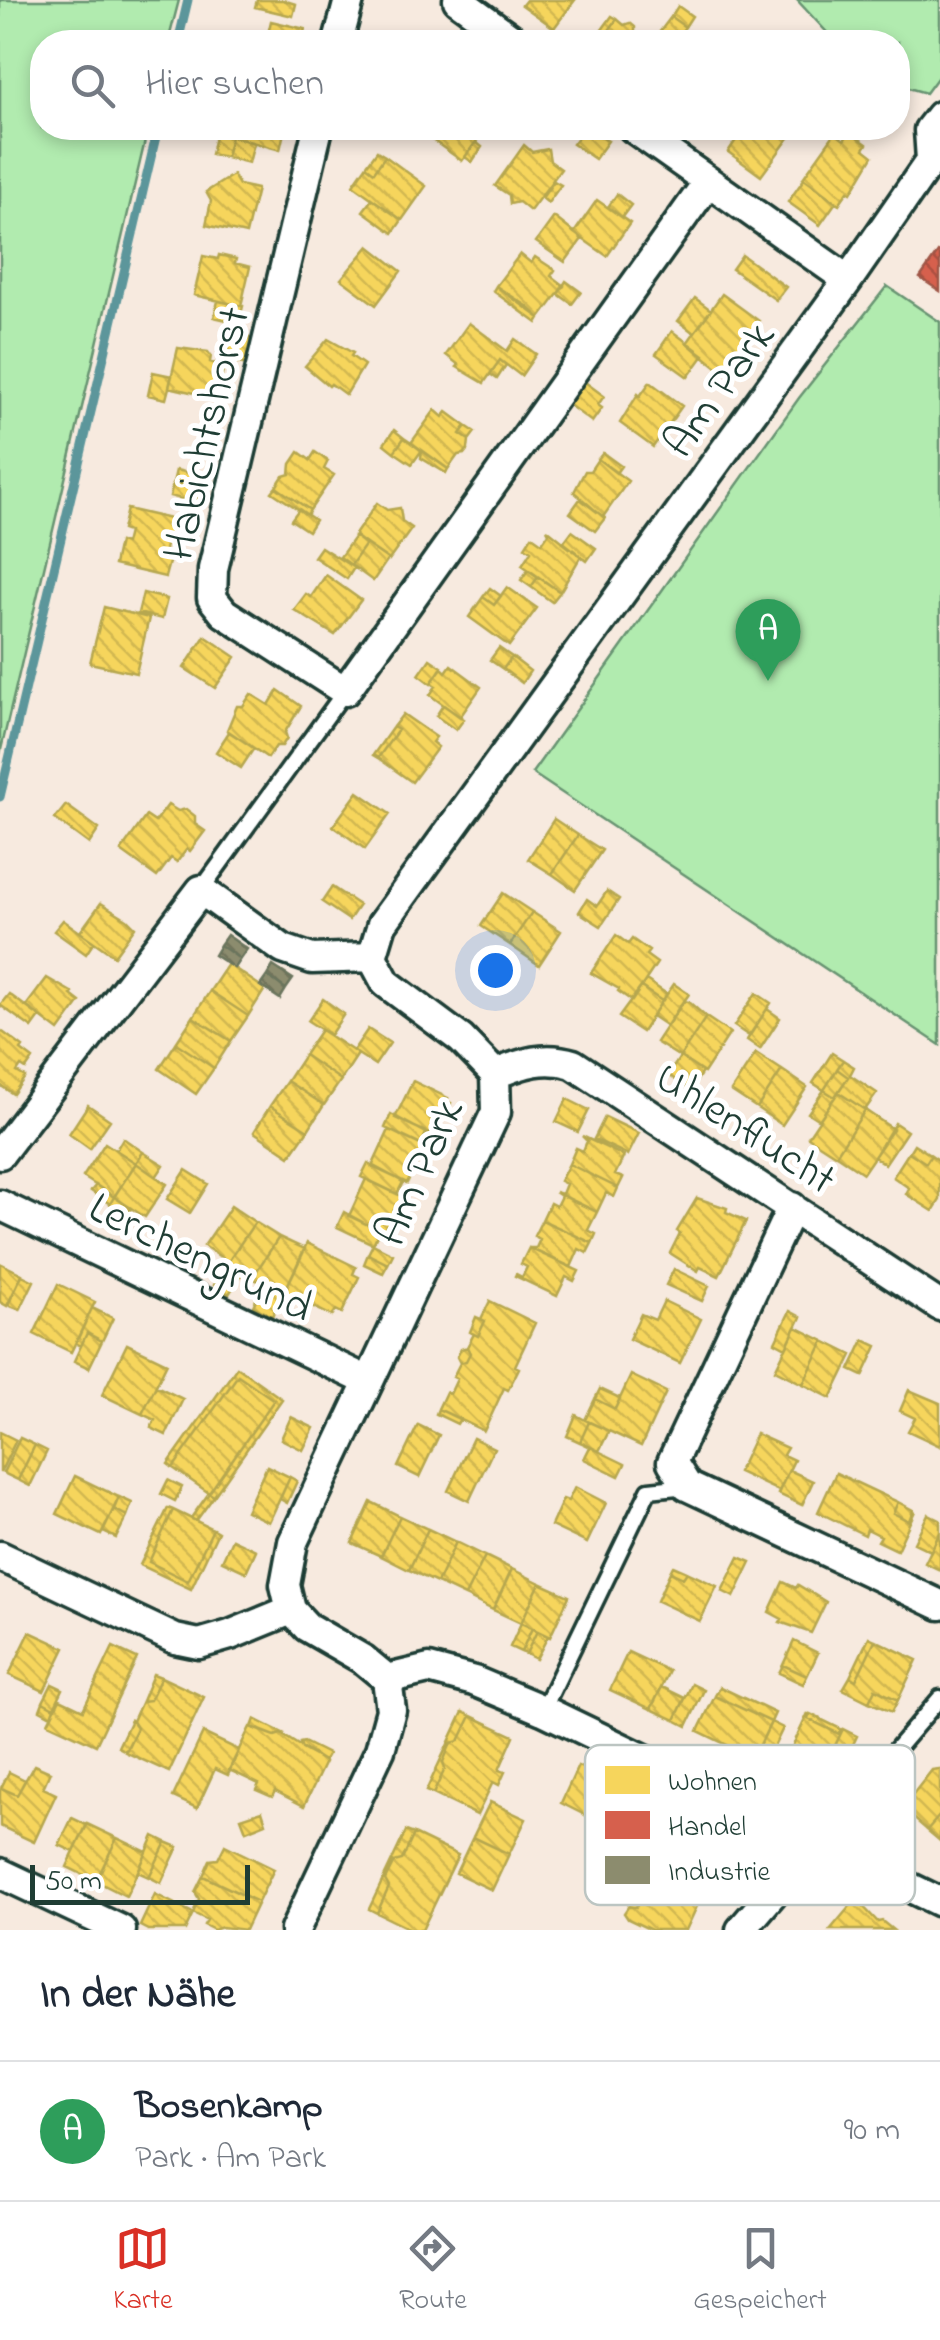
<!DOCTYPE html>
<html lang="de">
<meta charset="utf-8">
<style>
:root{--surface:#fff;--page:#f6f6f7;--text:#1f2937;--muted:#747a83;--line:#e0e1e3;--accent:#d93025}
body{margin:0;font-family:"Indie Flower",sans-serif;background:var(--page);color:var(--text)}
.scale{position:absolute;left:30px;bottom:25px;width:220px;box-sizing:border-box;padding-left:10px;border:5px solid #1f3d34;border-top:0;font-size:28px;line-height:35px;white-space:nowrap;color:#1f3d34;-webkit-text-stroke:8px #fff;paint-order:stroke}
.you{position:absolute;left:495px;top:970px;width:35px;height:35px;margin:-25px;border:8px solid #fff;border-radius:50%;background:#1a73e8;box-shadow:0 0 0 15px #1a73e833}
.badge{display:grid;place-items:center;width:65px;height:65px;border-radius:50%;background:var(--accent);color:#fff;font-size:32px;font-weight:700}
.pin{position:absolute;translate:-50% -82px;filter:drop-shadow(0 2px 5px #0008)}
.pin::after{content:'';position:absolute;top:52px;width:35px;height:30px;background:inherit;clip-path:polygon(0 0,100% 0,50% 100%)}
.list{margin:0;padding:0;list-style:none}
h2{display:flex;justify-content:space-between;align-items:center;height:130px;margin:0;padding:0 40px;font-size:42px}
h2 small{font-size:32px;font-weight:400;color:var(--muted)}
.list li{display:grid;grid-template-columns:65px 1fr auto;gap:30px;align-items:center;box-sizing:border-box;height:140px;padding:0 40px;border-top:2px solid var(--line)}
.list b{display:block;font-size:38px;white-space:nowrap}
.list p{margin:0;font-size:32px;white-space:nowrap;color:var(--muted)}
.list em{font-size:32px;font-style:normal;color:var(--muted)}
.icon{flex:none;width:55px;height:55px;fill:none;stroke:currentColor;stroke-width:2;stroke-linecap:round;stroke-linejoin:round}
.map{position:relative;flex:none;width:940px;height:1930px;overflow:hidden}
.search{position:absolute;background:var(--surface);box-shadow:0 5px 15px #0003;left:30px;right:30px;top:30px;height:110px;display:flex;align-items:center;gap:25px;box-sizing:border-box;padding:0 35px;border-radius:40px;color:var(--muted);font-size:38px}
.sheet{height:270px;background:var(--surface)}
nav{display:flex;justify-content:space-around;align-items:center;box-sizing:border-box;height:140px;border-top:2px solid var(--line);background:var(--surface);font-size:28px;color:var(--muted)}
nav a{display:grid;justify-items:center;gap:5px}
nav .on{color:var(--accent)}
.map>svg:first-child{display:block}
.green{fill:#b1ebaf;stroke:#689472;stroke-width:2.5}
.homes{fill:url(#homes-back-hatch);stroke:#b6a750;stroke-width:2.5}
.shops{fill:url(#shops-back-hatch);stroke:#9f5646;stroke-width:2.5}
.industry{fill:url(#industry-back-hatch);stroke:#6b745d;stroke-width:2.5}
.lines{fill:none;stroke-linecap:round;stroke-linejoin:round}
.stream{stroke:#5b969b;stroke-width:9}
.lane-casing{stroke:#1f3d34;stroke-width:21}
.street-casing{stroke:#1f3d34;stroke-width:35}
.lane{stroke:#fff;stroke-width:14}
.street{stroke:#fff;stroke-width:28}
.labels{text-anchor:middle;stroke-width:10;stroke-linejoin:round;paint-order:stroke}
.street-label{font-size:45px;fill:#1f3d34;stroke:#fff}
.key{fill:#fff;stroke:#bcc5c2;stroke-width:2.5}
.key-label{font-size:28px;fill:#1f3d34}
</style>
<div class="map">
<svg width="940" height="1930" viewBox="0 0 940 1930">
<defs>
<pattern id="homes-back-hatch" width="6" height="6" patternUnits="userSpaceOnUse" patternTransform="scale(2.5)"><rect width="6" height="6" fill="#f6d55c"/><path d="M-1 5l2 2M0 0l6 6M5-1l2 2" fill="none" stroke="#d2b851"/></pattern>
<pattern id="shops-back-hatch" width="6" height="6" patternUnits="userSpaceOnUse" patternTransform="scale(2.5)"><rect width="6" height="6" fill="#d6604d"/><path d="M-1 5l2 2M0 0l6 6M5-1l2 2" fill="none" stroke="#ad5041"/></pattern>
<pattern id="industry-back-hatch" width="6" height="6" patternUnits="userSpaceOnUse" patternTransform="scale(2.5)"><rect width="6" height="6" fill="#8c8c6e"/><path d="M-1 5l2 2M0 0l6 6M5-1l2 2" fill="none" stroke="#72745b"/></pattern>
</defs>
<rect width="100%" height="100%" fill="#f7eadf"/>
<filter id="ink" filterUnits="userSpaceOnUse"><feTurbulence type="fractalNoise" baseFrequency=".01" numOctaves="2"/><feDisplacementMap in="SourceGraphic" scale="20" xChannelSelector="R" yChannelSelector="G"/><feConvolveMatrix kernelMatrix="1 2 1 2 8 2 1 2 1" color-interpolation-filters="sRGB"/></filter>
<g filter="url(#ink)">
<!-- green -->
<path class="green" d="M0,0H179L168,42H42V128H148L0,754Z
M797,0H940V74L926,93L898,85V42H836Z
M887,286L940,322V1045L532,773L799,398Z"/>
<!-- homes -->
<path class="homes" d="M257,0H283L296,4L293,16L255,7Z
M526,0H575L554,28L522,5Z
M678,6L692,16L685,27L671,17Z
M612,16L617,19L601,42L596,38Z
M671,17L685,27L673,42H662L655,38Z
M617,19L624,25L630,23L635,27V33L649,42H601Z
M271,21L305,29L301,42H266Z
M222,128H285L280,150L220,133Z
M440,128H486L462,161L431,139Z
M585,128L608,141L595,159L573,144Z
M733,128H789L794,131L761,176L728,152L736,140L728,134Z
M216,132L231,136L226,157L211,154Z
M850,132L867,144L864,149L873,156L851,193L848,191L839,204L803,178L835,133L844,140Z
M231,136L254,143L249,163L226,157Z
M476,142L482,147L472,162L465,157Z
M524,145L532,152L548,149L550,161L561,169L530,211L519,202L510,204L509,195L495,186Z
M377,151L385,156L374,172L366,166Z
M385,156L426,186L402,220L353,185L366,166L374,172Z
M233,175L239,185L257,189L246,234L206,225L211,201L206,192Z
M804,179L836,202L820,225L788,202Z
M554,181L561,185L548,203L542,198Z
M617,194L631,205L622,217L608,207Z
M372,199L402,220L393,233L363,211Z
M597,200L630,223L607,256L574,233Z
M554,217L582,239L565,262L536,242Z
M369,246L401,271L376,305L341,279Z
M520,254L531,263L535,257L555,270L551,276L564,286L540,318L496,286Z
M219,255L236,259L235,263L250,267L241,306L194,295L203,256L218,259Z
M742,255L786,287L776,300L732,269Z
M566,281L581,292L572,304L558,294Z
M496,286L527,306L540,318L537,323L493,291Z
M722,294L759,321L723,372L687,343Z
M695,298L711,310L694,333L678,321Z
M218,301L243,306L239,323L214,317Z
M469,323L507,351L515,339L536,354L521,376L500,360L484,383L457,367L459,365L446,355Z
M672,331L704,355L688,377L656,354Z
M229,333L253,339L247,365L223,359Z
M328,339L353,353L351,356L364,365L346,395L331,384L329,386L305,366Z
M178,348L208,352L211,356L210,362L224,366L216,398L169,387Z
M500,360L506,365L497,379L490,374Z
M153,372L172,376L166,399L148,395Z
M585,382L604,396L598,405L602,408L592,422L569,405Z
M650,382L682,406L653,447L620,423L638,394L640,396Z
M435,410L443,417L447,412L466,426L460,434L469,440L468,449L464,454L458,455L448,469L411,443Z
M466,426L475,432L469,440L460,434Z
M394,430L404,438L394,452L384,444Z
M404,438L422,450L412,464L394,452Z
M422,450L448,469L446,473L421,458Z
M299,452L310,460L315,452L328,461L324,469L334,475L310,510L276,487L283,476L290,474L291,464Z
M603,453L621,466L616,473L598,459Z
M598,459L628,481L603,517L574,492L585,471H590Z
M176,470L202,476L199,490L173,483Z
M173,483L199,490L196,503L170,496Z
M276,487L310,510L307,515L272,492Z
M580,499L605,518L595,531L570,513Z
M377,503L387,510L400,508L402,521L412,528L389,560L354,536Z
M127,509L179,521L173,543L167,541L164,554L171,555L165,577L114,565L119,542L125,544L128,532L122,530Z
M299,509L315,520L308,531L291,520Z
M547,529L581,556L560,592L522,565L531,551L525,547L532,536L542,543L549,533Z
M572,531L596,548L587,561L563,543Z
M355,536L366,544L351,565L340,557Z
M366,544L388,559L373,581L351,565Z
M321,547L354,568L347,579L314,557Z
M528,570L538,577L531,587L521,580Z
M326,575L361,600L335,635L294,610L306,594L311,597Z
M538,577L560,592L552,602L531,587Z
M507,587L537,608L509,646L469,617L483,597L494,605Z
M490,588L501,596L494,605L483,597Z
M143,593L167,599L162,619L138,613Z
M104,607L149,618L136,673L90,663Z
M205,636L236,657L215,688L184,668Z
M499,648L512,657L503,669L490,660Z
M512,657L530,671L522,683L503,669Z
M430,659L442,667L431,684L419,675Z
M451,665L481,687L460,717L430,695L436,686L431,683L442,668L446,672Z
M278,690L301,706L285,732L287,738L282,746H276L268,758L227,730L237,706H243L251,694L269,705Z
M443,705L464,719L456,730L436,716Z
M403,714L436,737L432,742L438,747L412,782L378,758L398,730L393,727Z
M393,727L398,730L378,758L373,755Z
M229,732L254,748L241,768L216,752Z
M358,792L390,814L365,849L333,826Z
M66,805L99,829L89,844L55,819Z
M168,805L178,811L186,809L195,816V824L205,831L190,851L187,849L177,862L171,858L157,877L121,851L146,816L155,822Z
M554,819L578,835L552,874L528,859Z
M578,835L602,850L575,890L552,874Z
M332,887L359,905L349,920L322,902Z
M607,891L619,899L601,926L579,912L587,899L597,906Z
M503,893L532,912L510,945L481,926Z
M101,903L127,919L135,927L114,956L80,932Z
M532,912L561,931L539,965L510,945Z
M63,920L94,942L86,954L54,931Z
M616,935L628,944L632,939L649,951L646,955L657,963L632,1001L618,991L619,989L591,973Z
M228,964L265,989L248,1016L210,991Z
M47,978L73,993L71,995L80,1002L59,1031L26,1006Z
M646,980L667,994L662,1001L641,987Z
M674,984L689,994L667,1026L652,1016Z
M641,987L662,1001L642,1032L619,1017Z
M210,991L248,1016L231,1041L193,1017Z
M756,993L771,1003L749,1036L734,1026Z
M9,994L40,1017L32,1028L0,1005Z
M323,999L344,1014L330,1035L308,1021Z
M683,1001L689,1002L706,1017L680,1057L656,1042Z
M767,1009L780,1018L760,1049L747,1040Z
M193,1017L231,1041L214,1068L176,1043Z
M706,1017L730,1033L704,1073L680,1057Z
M368,1029L390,1043L375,1065L353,1051Z
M0,1030L23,1047L21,1050L33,1059L26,1069L21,1066L17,1072L25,1077L13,1094L0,1085Z
M321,1030L358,1054L341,1080L304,1055Z
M176,1043L214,1068L196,1094L159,1069Z
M756,1053L782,1070L757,1108L731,1091Z
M832,1053L843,1060L824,1090L813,1083Z
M304,1055L341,1080L324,1105L287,1081Z
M680,1057L702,1072L691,1090L668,1075Z
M843,1060L854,1067L850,1075L877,1093L865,1110L838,1092L848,1077L837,1069Z
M837,1069L848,1077L835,1097L824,1090Z
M782,1070L807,1087L782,1125L757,1108Z
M287,1081L324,1105L308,1130L270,1106Z
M413,1081L448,1098L446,1101L451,1103L447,1113L441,1111L430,1134L395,1118Z
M824,1090L835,1097L819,1120L808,1113Z
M838,1092L865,1110L836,1155L808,1137Z
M567,1099L589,1110L578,1132L556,1122Z
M88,1105L110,1120L90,1149L69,1134Z
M270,1106L308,1130L290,1156L254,1132Z
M865,1110L893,1129L863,1173L836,1155Z
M391,1114L426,1133L421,1145L385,1128Z
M605,1117L639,1133L628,1155L594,1139Z
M895,1123L907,1131L885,1164L874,1157Z
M389,1130L429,1149L423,1162L418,1160L407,1183L372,1167Z
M582,1136L624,1156L615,1175L623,1178L618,1188L569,1164L576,1148L583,1151L587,1141Z
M123,1138L143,1152L136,1163L116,1150Z
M105,1143L136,1163L114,1197L83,1177Z
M914,1144L931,1155L926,1163L909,1152Z
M143,1152L164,1165L156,1177L136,1163Z
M909,1152L926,1163L931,1155L940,1161V1200L933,1211L906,1194L909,1188L893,1177Z
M136,1163L167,1184L145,1217L114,1197Z
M368,1163L403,1182L397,1194L361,1177Z
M569,1164L618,1188L614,1197L606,1193L597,1212L555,1192L562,1194L566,1184L560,1181Z
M186,1170L208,1184L190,1213L167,1199Z
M366,1179L406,1198L400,1211L395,1208L383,1232L349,1216Z
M96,1185L114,1197L110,1204L91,1191Z
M555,1192L597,1212L588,1230L596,1234L592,1243L542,1220L550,1203L556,1206L561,1196Z
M114,1197L131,1208L127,1215L110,1204Z
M697,1198L727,1208L726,1212L746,1221L719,1276L700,1267L698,1271L670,1253L680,1233L677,1231Z
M231,1206L255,1222L228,1262L204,1246Z
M344,1212L379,1231L373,1244L337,1227Z
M542,1220L592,1243L587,1253L579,1249L571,1267L529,1248H536L540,1239L534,1236Z
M255,1222L279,1237L252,1278L228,1262Z
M279,1237L305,1249L284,1293L252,1278Z
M307,1243L356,1267L353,1274L359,1277L342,1313L336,1310L332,1316L284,1293Z
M373,1244L393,1254L388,1264L368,1254Z
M529,1248L579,1271L574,1281L566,1277L557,1296L515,1276L516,1274L522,1277L527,1267L521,1264Z
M368,1254L388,1264L383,1273L364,1264Z
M228,1262L243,1272L229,1294L214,1285Z
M0,1263L22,1274L7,1306L0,1302Z
M674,1269L709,1286L702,1301L666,1285Z
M22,1275L34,1281L20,1310L8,1305Z
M58,1284L95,1302L71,1352L34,1334Z
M268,1286L283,1293L272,1316L253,1306L260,1291Z
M490,1301L535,1323L515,1366L519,1368L508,1390L504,1388L484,1431L438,1409L446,1392L450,1394L457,1379L453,1377L460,1363L466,1361L470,1353L467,1347L474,1334L478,1336L485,1321L481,1319Z
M664,1301L701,1319L680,1363L629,1339L641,1314L655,1320Z
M92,1308L113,1318L102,1341L87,1333L81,1346L76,1343Z
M790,1311L801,1317L786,1348L775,1342Z
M476,1317L485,1321L478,1336L470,1332Z
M796,1327L824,1341L803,1384L775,1370Z
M87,1333L102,1341L89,1368L74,1361Z
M864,1340L877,1346L863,1376L850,1370Z
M824,1341L852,1355L831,1398L803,1384Z
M127,1344L167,1363L142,1414L102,1395Z
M467,1347L470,1353L466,1361L460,1363L457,1357L461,1349Z
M237,1367L282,1399L214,1496L209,1493L274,1400L238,1375L173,1468L168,1464Z
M238,1375L274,1400L209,1493L173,1468Z
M631,1375L666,1392L641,1446L585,1420L595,1399L615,1409Z
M156,1386L183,1399L166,1435L151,1428L155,1420L142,1414Z
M600,1389L620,1398L615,1409L595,1399Z
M909,1390L940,1403V1446L908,1431L915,1418L900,1411Z
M438,1409L460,1419L457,1424L436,1414Z
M576,1415L589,1422L580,1442L567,1436Z
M291,1417L314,1428L303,1450L281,1439Z
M589,1422L609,1431L599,1451L580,1442Z
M418,1425L439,1435L419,1477L398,1467Z
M0,1432L16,1440L0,1473Z
M756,1434L787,1448L783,1455L794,1460L779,1491L738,1472Z
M20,1438L35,1445L18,1480L3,1473Z
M473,1438L494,1448L469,1501L448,1491Z
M35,1445L47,1451L30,1486L18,1480Z
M590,1447L625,1464L619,1476L584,1459Z
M267,1466L290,1477L269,1522L246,1511Z
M789,1470L813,1481L802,1505L778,1494Z
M836,1473L898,1502L893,1513L909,1521L915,1511L897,1550L878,1541L881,1536L867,1529L865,1535L818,1512Z
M75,1476L119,1497L101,1535L57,1514Z
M290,1477L297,1481L287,1503L280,1499Z
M168,1480L182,1487L175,1501L161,1494Z
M575,1487L606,1503L587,1543L551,1526L563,1499L568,1501Z
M209,1493L214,1496L196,1521L191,1518Z
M119,1497L132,1503L127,1516L114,1509Z
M371,1502L400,1516L381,1556L352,1543Z
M898,1502L913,1510L909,1521L893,1513Z
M168,1508L173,1510L149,1562L188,1581L213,1529L218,1532L191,1589L140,1565Z
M114,1509L127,1516L116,1538L103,1532Z
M173,1510L213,1529L188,1581L149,1562Z
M928,1514L940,1520V1532L931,1551L914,1543Z
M400,1516L428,1529L409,1570L381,1556Z
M428,1529L456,1542L437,1583L409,1570Z
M940,1532V1570L925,1563Z
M232,1539L256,1550L246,1572L222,1561Z
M456,1542L485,1556L465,1596L437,1583Z
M485,1556L512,1569L493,1610L465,1596Z
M739,1557L751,1562L734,1597L722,1591Z
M673,1566L687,1572L683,1578L670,1572Z
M512,1569L540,1583L521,1623L493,1610Z
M670,1572L683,1578L687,1572L717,1586L700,1621L657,1601Z
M783,1582L796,1588L798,1585L826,1602L811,1633L780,1622L782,1619L769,1612Z
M540,1583L569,1596L550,1637L521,1623Z
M521,1623L532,1628L521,1652L510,1647Z
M532,1628L537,1631L526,1654L521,1652Z
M537,1631L548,1636L536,1659L526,1654Z
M30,1632L65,1648L44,1691L9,1675Z
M869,1637L875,1640L856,1680L850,1677Z
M875,1640L917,1660L898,1700L875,1689L869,1702L843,1689L850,1677L856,1680Z
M794,1641L818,1653L807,1676L783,1665Z
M113,1647L137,1658L96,1745L48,1723L60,1699L83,1710Z
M628,1652L669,1671L651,1709L610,1690Z
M783,1665L807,1676L803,1684L779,1673Z
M153,1674L161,1677L150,1700L142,1701Z
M161,1677L204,1697L169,1772L125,1752L137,1728L133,1721L142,1701L150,1700Z
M52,1684L63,1689L54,1708L43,1702Z
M692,1684L704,1690L687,1726L675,1720Z
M662,1687L685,1698L675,1720L651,1709Z
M720,1687L775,1713L771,1722L715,1696Z
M875,1689L898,1700L892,1712L869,1702Z
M715,1696L771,1722L754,1758L698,1731Z
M43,1702L54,1708L51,1716L40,1710Z
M463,1712L471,1716L459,1741L451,1743L443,1762L445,1769L433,1794L426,1791Z
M808,1713V1719L839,1734L843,1729L815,1787L781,1771Z
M810,1714L841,1729L839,1734L808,1719Z
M471,1716L514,1736L499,1770L505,1772L499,1785L493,1782L477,1815L433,1794L445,1769L443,1762L451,1743L459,1741Z
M255,1719L283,1733L275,1736L252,1727Z
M131,1720L137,1728L126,1751L118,1747Z
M771,1722L783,1728L766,1763L754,1757Z
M250,1727L275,1736L281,1734L325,1762L304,1806L275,1791L272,1797L256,1790L259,1784L229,1770Z
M843,1729L857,1736L849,1753L835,1746Z
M203,1733L239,1750L228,1775L215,1769L197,1808L173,1797Z
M304,1742L328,1754L324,1761L302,1749L300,1743Z
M34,1765L50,1772L43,1788L56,1794L34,1842L0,1826V1791L1,1788L17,1795Z
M578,1766L613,1783L595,1820L561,1803Z
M940,1769V1815L927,1830L902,1808L932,1770Z
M9,1772L25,1780L17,1795L1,1788Z
M490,1802L526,1819L509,1854L473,1837Z
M262,1811L266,1823L246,1831L241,1818Z
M940,1815V1841L927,1830Z
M72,1818L87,1825L74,1852L59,1845Z
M87,1824L117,1838L96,1881L67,1867Z
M406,1831L414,1834L402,1860L394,1862L385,1880L389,1887L377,1913L369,1909Z
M414,1834L458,1855L422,1930H412L377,1913L389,1887L385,1880L394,1862L402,1860Z
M154,1836L166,1842L149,1877L138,1872Z
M473,1837L509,1854L492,1890L456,1873Z
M117,1838L147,1852L126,1896L96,1881Z
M166,1842L178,1847L161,1883L149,1877Z
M225,1845L274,1869L258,1902L203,1876L210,1860L218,1859Z
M203,1876L258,1902L245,1930L222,1927L214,1930L204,1925L207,1920L193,1913L199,1899L195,1892Z
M642,1878L648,1881L636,1907H628Z
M648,1880L698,1904L686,1930H651L628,1919L624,1913L628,1907H636Z
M155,1894L193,1913L185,1930H148L140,1926Z
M856,1899L878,1922L882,1921L893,1930H830Z"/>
<!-- shops -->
<path class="shops" d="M938,252L940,253V291L920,278Z"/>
<!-- industry -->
<path class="industry" d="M227,935L247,949L240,959L220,945Z
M220,945L240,959L234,968L214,955Z
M273,966L293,979L286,989L267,976Z
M267,976L286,989L280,999L260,986Z"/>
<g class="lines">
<!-- stream -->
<path class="stream" d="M178,42L188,0
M0,797L158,128"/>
<!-- lane casing -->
<g class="lane-casing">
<path id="lane" d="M201,890L345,691
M543,1710L649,1490L687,1486
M816,1843L940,1698"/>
</g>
<!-- street casing -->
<g class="street-casing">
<path id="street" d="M458,0L516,42
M338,42L349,0
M318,128L213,569L212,598L224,613L345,691L708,182
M633,128L848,280
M931,160L929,130L940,116
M495,1074C523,1063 545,1055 573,1064L940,1306
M0,1154L201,890L283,949L312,959L372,957
M0,1205L368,1381
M792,1207L672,1462L687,1486L940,1605
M0,1556L175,1639L199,1644L230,1635L291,1610
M387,1679L429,1669L474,1681L543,1710L940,1902
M0,1873L121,1930
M295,1930L380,1750L391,1710L387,1679L364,1660L307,1627L291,1610L285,1585L293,1542L496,1112L495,1074L461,1039L386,983L372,957L382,924L848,280L931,160L940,155
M741,1930L816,1843"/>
</g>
<!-- lane -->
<use href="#lane" class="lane"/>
<!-- street -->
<use href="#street" class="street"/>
</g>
</g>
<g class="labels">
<!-- street labels -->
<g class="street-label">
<text transform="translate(717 388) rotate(-54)" y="16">Am Park</text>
<text transform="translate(204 433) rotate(-77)" y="16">Habichtshorst</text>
<text transform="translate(747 1126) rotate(33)" y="16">Uhlenflucht</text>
<text transform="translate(417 1171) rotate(-66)" y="16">Am Park</text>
<text transform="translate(202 1255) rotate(26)" y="16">Lerchengrund</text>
</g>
</g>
<!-- legend -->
<rect x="585" y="1745" width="330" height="160" rx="15" class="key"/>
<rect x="605" y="1766" width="45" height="28" fill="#f6d55c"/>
<rect x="605" y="1811" width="45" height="28" fill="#d6604d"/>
<rect x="605" y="1856" width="45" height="28" fill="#8c8c6e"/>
<g class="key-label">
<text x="668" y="1790">Wohnen</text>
<text x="668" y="1835">Handel</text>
<text x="668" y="1880">Industrie</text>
</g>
</svg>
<div class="scale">50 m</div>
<div class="you"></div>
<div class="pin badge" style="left:768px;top:681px;background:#2e9e5b">A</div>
<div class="search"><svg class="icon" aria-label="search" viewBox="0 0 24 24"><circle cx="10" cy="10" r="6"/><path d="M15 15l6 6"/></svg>Hier suchen</div>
</div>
<section class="sheet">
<h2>In der Nähe<small></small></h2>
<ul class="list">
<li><span class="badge" style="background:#2e9e5b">A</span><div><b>Bosenkamp</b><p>Park · Am Park</p></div><em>90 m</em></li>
</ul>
</section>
<nav>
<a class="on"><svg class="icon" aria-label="map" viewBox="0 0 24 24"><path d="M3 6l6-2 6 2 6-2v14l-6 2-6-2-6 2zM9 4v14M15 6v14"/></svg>Karte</a>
<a><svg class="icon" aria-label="directions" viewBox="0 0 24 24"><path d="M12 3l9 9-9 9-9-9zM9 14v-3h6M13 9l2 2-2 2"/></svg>Route</a>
<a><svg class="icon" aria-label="saved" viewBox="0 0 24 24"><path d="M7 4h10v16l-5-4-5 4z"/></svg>Gespeichert</a>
</nav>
